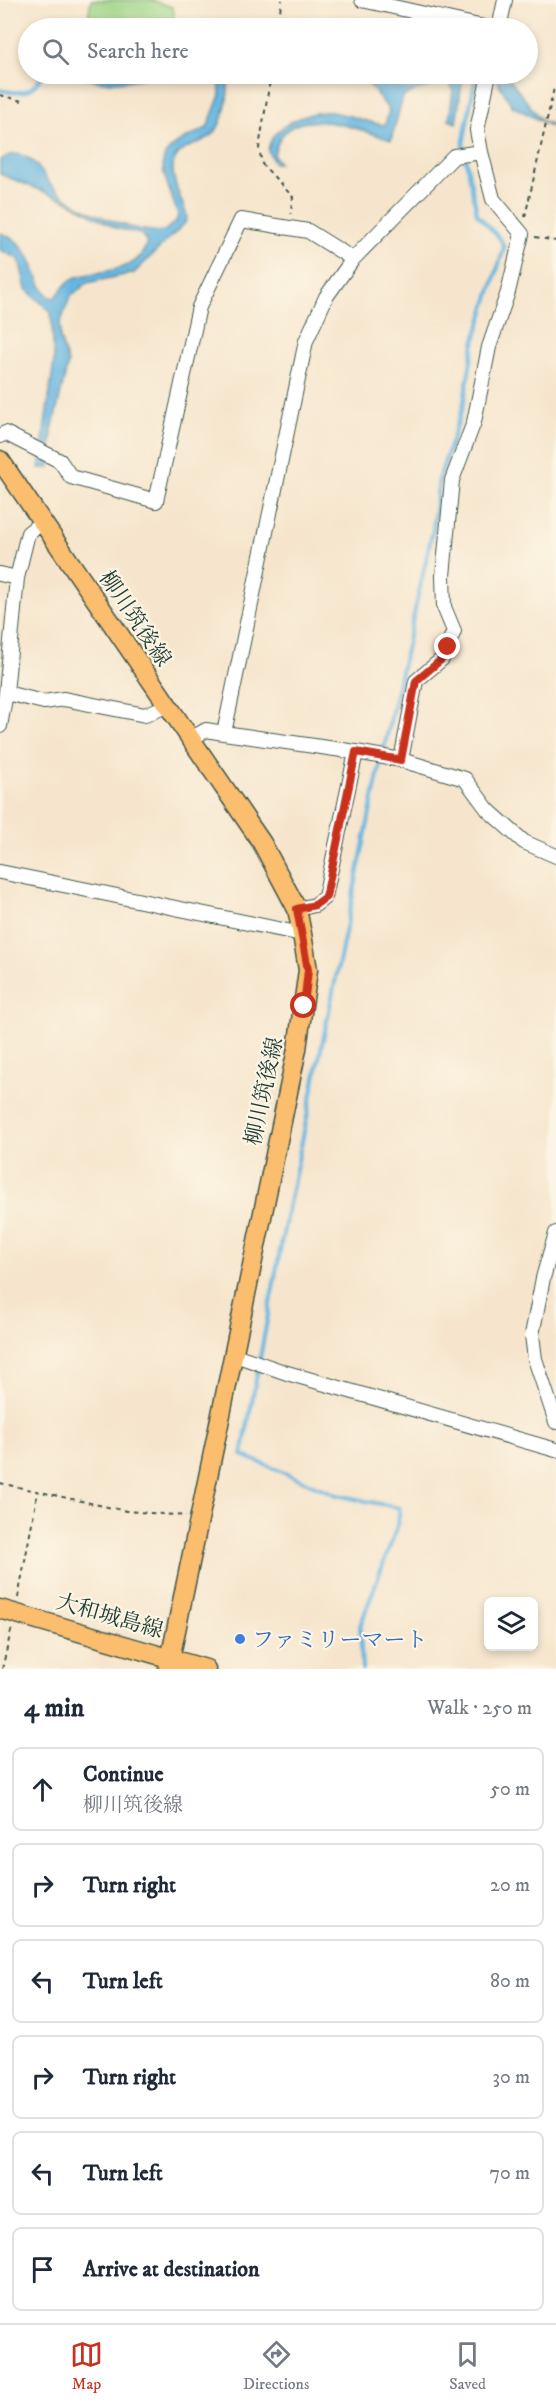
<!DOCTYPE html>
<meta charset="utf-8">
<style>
:root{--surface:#fff;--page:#f2f2f3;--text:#1f2937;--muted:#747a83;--line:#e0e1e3;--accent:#c8321e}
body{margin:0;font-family:"IM FELL DW Pica","Noto Serif JP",serif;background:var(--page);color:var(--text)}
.controls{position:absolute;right:18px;bottom:18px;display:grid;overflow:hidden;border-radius:9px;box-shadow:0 3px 9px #0003}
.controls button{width:54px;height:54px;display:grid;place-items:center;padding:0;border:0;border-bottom:2px solid var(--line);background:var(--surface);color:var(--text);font:30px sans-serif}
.stop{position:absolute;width:18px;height:18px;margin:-14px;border:4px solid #c8321e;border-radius:50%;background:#fff}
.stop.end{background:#c8321e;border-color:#fff;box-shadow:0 2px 6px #0008}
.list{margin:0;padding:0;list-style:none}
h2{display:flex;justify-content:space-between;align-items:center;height:78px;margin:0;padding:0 24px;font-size:26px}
h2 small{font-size:20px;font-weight:400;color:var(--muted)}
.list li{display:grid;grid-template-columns:39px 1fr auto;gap:18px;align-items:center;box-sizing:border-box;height:84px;margin:0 12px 12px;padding:0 12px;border:2px solid var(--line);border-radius:9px}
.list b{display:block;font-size:22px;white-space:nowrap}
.list p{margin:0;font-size:20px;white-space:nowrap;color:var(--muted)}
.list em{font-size:20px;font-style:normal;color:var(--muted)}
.icon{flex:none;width:33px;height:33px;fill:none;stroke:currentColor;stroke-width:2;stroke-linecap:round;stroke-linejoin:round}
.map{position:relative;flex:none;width:556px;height:1669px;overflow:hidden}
.search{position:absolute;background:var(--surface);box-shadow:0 3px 9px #0003;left:18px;right:18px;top:18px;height:66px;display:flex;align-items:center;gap:15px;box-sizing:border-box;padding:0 21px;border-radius:33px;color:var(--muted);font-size:22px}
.sheet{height:654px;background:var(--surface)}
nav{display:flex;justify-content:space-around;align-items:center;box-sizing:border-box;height:84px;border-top:2px solid var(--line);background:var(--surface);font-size:16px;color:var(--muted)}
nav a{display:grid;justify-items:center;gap:3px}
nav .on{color:var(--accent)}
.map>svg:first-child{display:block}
.green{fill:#9dd486;stroke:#5e885d;stroke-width:1.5}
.water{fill:#66b6e1;stroke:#427a8a;stroke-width:1.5}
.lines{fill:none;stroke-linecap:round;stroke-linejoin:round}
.stream{stroke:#66b6e1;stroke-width:4}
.minor-casing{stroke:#3f564b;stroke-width:16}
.major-casing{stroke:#3f564b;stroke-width:21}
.path{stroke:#3f564b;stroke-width:2;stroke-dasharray:4.5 4.5;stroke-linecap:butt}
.minor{stroke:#fff;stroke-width:14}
.major{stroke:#fbbd6e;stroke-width:18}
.route{stroke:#c8321e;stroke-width:8}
.shop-dot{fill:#3f7fe0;stroke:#fcf5e5;stroke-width:2}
.labels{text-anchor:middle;stroke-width:4.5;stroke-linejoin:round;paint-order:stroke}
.street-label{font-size:22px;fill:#1f3d34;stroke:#fcf5e5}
.shop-label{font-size:22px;fill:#366cbe;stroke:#fcf5e5;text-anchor:start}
</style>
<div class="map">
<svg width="556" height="1669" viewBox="0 0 556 1669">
<rect width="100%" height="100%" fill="#fcf5e5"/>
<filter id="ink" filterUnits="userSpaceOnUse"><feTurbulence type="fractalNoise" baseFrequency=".0167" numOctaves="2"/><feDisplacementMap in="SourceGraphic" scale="12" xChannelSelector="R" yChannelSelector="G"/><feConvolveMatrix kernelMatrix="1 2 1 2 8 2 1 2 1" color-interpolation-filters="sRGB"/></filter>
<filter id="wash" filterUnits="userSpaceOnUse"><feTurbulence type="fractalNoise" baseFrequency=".008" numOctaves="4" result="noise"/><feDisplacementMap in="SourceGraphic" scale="24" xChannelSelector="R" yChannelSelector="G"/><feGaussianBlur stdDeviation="1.35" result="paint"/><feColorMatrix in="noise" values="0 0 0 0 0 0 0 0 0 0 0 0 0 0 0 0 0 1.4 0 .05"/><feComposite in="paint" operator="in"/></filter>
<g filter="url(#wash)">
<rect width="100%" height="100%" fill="#f6e5cc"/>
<!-- green -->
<path class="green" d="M91,0H152L172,7L174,13L172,28H90L88,18Z"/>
<!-- water -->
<path class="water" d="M78,74H157C135,81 98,88 78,74Z
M219,74H228C230,90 225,123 212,135C199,147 172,146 173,169C173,186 183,201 187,217L185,223L134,273L87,283L70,297L60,324V338L68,363L52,430L50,468H39L54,361L51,312L26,289L19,259L0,250V233C39,243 33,294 54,298C61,293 66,281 74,278C98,269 140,275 147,242L141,234L116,228L67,201L0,174V160C7,156 13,152 21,155C39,161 42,176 53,187C73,207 136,235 164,231L176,221L178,215C159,158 148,155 207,128L220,95Z
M361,74H368C391,99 413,76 439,74C449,73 459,73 468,74L462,82L456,123L449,120L453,90L449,82L416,90L403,97L391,140C357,129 283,97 274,156L279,163H274L268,151C270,126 309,110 331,112C349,114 367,123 385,125L389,110Z
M493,74L506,75L542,121L556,126V129L512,106Z"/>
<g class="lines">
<!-- stream -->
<path class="stream" d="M0,90C21,95 33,93 43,74
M383,753L433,529L439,479L463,407L474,343L504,248L501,240L477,214L463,145L476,74
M362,1669L360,1626L397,1527L400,1508L337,1495L242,1455L286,1218L381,760"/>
</g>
</g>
<g filter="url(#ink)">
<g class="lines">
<!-- minor casing -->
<g class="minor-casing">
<path id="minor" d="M362,0L488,28
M499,28L505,0
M481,152L477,130L489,74
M0,436L5,433L60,461L71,477L156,501L199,307L241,220L308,231L353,259
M0,574L17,578
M6,693L44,702L64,699L145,715L166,706
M0,726L6,693L17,578L28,533L42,522
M224,733L356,752L325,897L315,905L297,909
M189,740L206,730L224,733L306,341L326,297L353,259L454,156L481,152L493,199L522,234L508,292L489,347L474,422L452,480L443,576L444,607L454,631L442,659L416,681L401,760
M356,752L401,760L465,779L488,810L524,842L556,856
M0,872L302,934
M556,1233L543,1278L532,1335L535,1359L556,1422
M232,1354L287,1373L556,1450"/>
</g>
<!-- major casing -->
<g class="major-casing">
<path id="major" d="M0,460L262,843L297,909L302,934L308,970L297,1049L168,1669
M0,1609L206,1669"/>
</g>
<!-- path -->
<path class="path" d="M277,28L282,0
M271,74L259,148L262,164L293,197L291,214
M0,95L22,101
M525,217L554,88
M535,237L556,241
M0,1483L126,1511L186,1516
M18,1598L38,1491
M2,1669L12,1627"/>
<!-- minor -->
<use href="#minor" class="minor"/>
<!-- major -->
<use href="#major" class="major"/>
</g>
</g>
<g class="lines" filter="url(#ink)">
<!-- route -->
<path class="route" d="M304,1006L308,970L297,909L315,905L326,897L356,752L401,760L416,681L442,659L448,647"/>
</g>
<!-- markers -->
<circle class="shop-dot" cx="240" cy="1639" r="6"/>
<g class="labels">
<!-- street labels -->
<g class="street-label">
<text transform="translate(136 618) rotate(56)" y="8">柳川筑後線</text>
<text transform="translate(263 1091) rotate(-78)" y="8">柳川筑後線</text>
<text transform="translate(110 1615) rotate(16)" y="8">大和城島線</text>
</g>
<!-- shop labels -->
<g class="shop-label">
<text x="252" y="1647">ファミリーマート</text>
</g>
</g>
</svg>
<div class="controls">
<button><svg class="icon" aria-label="layers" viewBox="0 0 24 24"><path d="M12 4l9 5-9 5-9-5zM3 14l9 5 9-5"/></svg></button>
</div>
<div class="stop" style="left:304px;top:1006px"></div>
<div class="stop end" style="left:448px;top:647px"></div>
<div class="search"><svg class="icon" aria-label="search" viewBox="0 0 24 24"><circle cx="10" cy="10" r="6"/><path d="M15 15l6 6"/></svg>Search here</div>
</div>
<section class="sheet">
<h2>4 min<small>Walk · 250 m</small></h2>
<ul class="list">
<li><svg class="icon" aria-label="ahead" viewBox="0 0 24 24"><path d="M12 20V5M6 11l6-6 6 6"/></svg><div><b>Continue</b><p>柳川筑後線</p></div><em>50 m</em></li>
<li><svg class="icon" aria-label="right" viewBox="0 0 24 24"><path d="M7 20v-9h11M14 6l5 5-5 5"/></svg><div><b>Turn right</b></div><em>20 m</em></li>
<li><svg class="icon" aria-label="left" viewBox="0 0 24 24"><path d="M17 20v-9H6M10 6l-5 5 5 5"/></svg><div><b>Turn left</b></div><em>80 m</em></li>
<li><svg class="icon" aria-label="right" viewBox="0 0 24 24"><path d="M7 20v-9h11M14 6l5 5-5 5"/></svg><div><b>Turn right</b></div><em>30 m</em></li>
<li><svg class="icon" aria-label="left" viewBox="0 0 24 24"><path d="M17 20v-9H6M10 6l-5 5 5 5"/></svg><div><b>Turn left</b></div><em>70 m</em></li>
<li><svg class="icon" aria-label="arrive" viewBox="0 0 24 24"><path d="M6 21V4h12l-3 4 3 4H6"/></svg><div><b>Arrive at destination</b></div></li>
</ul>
</section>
<nav>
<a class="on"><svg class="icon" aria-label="map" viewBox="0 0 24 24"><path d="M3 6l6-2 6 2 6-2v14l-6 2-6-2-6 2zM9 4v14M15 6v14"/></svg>Map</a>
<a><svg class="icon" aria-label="directions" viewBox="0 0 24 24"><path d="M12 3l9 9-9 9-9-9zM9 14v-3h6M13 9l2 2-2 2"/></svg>Directions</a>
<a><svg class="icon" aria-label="saved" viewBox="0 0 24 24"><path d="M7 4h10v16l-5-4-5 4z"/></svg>Saved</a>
</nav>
